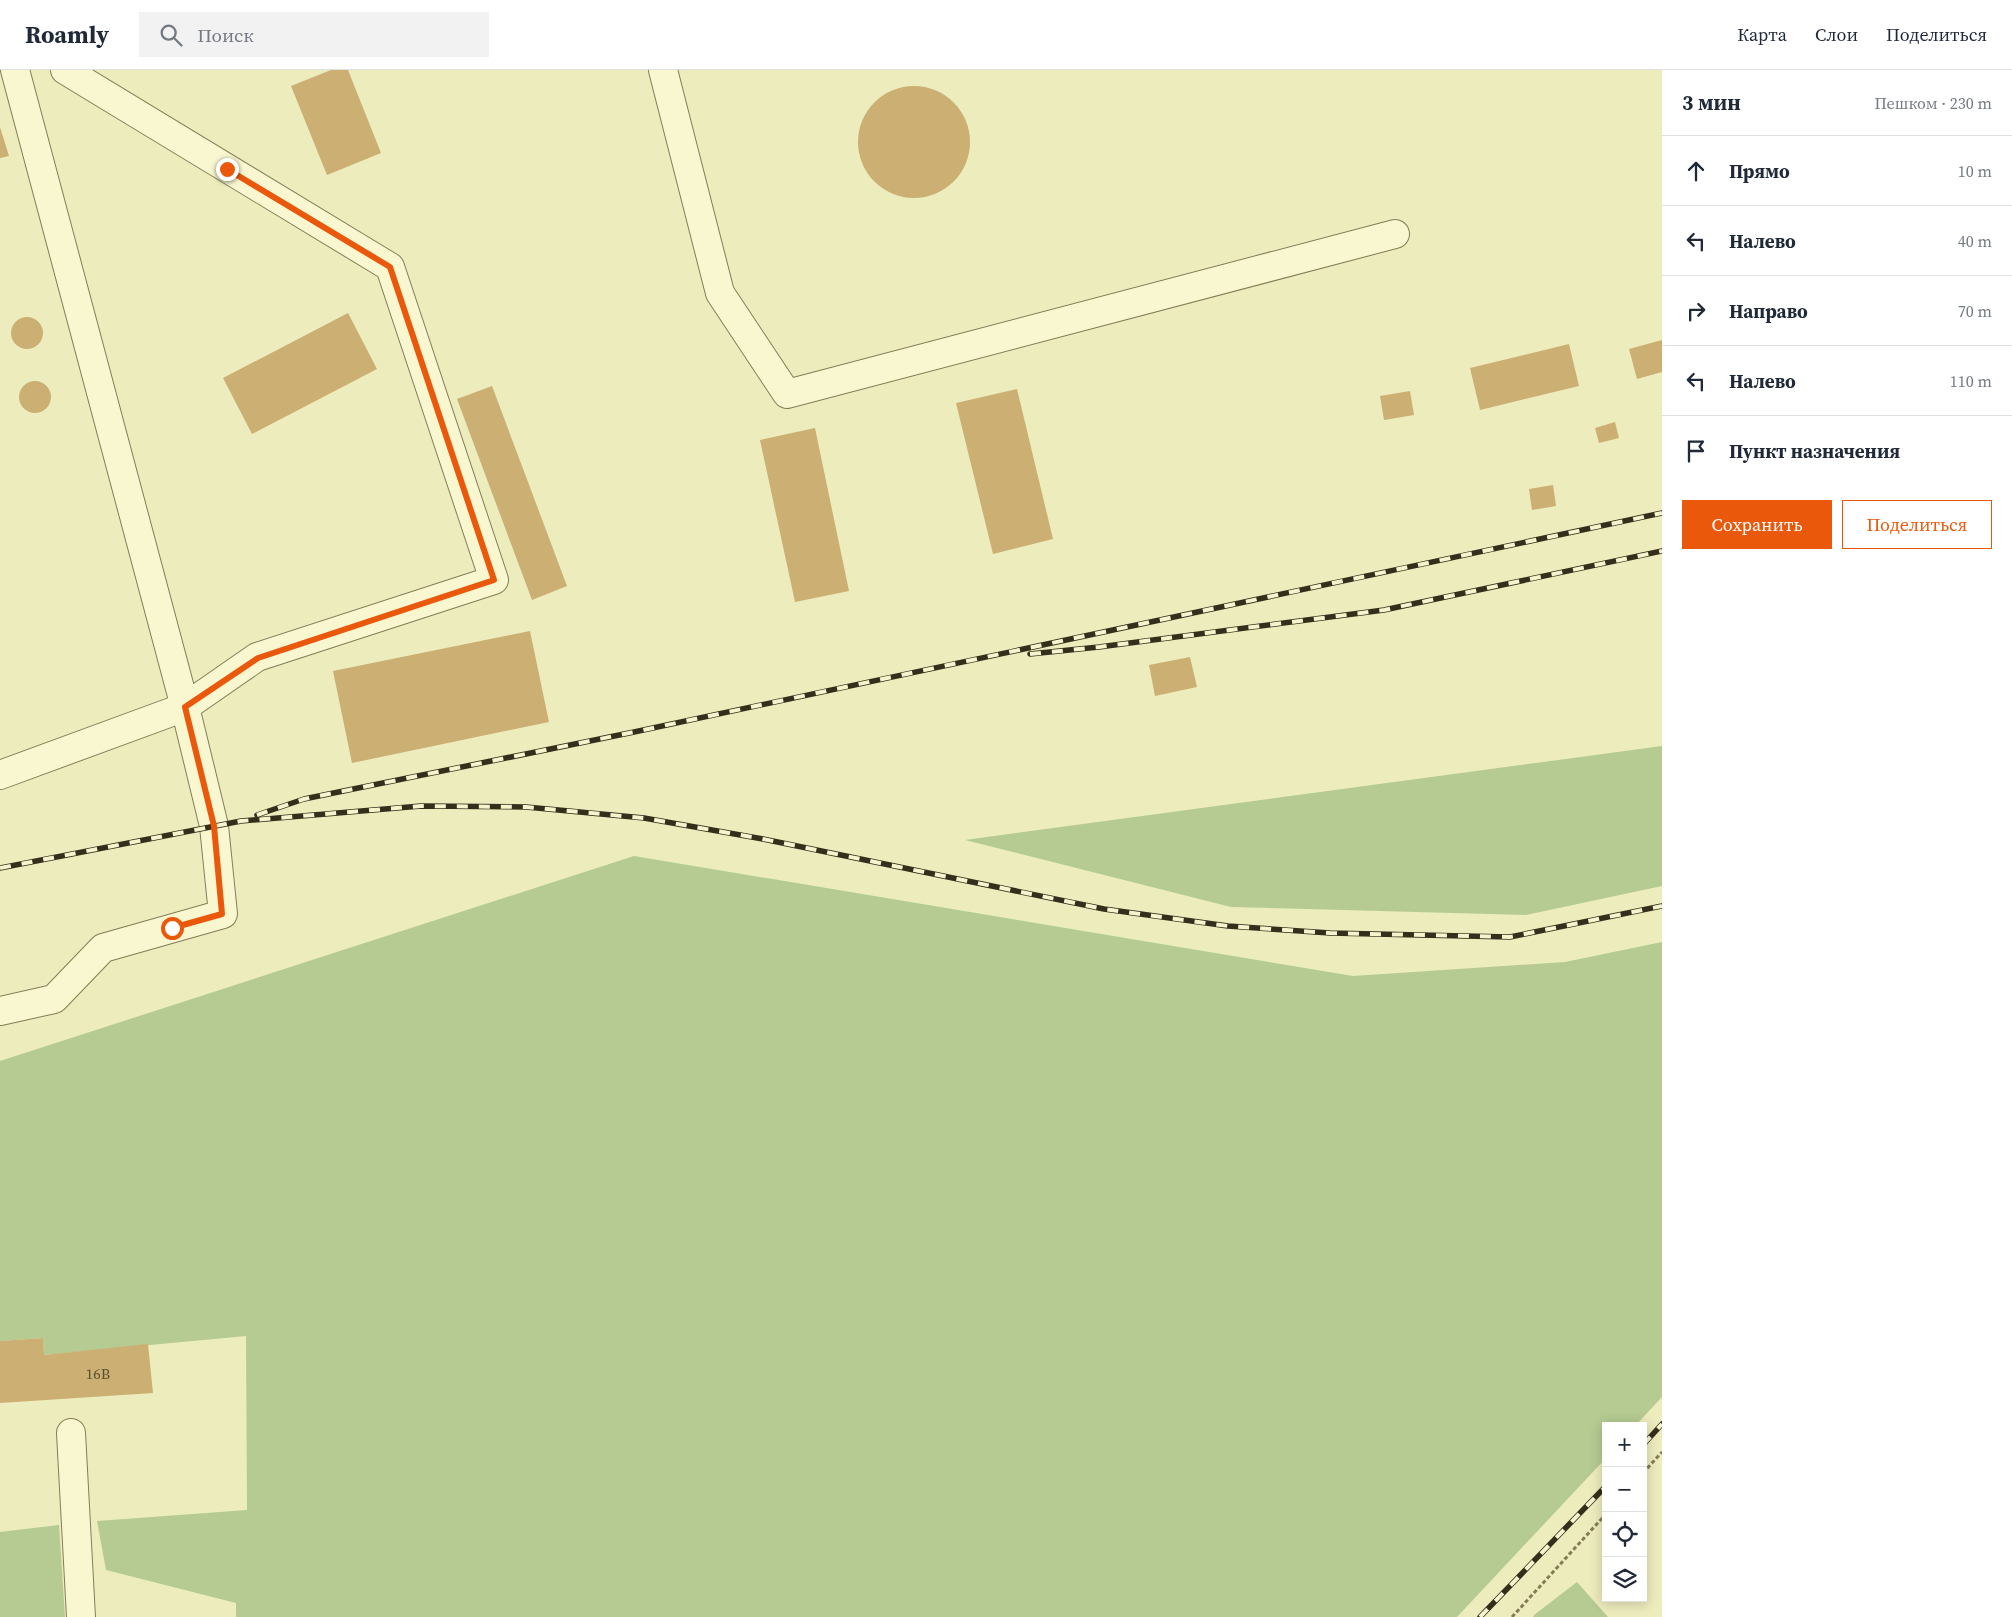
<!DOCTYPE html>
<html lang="ru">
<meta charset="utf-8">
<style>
:root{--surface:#fff;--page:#f2f2f3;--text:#1f2937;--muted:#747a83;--line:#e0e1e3;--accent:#ea580c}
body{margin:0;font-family:"Source Serif 4",serif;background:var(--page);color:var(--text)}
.controls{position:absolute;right:15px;bottom:15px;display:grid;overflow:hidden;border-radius:0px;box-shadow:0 2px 12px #0003}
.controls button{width:45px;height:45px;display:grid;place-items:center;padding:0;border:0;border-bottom:1px solid var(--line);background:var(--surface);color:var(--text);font:25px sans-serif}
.stop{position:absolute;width:15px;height:15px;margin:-11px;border:4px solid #ea580c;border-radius:50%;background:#fff}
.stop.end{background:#ea580c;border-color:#fff;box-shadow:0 1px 5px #0008}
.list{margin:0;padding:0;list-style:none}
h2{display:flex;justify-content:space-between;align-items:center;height:65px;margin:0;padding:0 20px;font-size:21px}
h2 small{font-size:16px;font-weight:400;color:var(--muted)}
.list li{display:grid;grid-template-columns:32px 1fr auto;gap:15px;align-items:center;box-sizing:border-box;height:70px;padding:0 20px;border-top:1px solid var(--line)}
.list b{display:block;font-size:19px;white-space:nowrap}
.list em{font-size:16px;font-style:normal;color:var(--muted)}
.actions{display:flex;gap:10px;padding:15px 20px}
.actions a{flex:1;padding:11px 0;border:1px solid var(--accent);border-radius:0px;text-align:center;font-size:18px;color:var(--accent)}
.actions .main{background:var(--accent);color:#fff}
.icon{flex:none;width:28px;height:28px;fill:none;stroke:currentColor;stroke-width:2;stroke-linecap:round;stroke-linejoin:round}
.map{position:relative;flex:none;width:1662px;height:1547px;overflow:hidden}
header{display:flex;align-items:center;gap:30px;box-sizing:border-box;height:70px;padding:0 25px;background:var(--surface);border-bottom:1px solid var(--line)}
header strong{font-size:24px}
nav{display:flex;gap:28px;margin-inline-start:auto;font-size:18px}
.search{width:350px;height:45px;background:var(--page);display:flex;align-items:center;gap:12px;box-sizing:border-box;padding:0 18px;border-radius:0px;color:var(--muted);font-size:19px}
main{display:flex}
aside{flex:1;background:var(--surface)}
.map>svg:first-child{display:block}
.green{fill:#b5cb92}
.building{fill:#cbaf73}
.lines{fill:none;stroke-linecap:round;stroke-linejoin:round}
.minor-casing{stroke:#857c57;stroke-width:30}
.path{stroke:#857c57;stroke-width:3;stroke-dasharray:4 2.5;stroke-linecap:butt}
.minor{stroke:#f8f7d0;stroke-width:28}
.rail-casing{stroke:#342e1b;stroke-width:5.5}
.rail{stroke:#f5f4cd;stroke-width:4;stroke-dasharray:11;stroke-linecap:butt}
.route{stroke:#ea580c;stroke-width:6}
.labels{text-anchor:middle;stroke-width:4;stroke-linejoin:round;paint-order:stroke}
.number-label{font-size:15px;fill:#5a4e31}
</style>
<header>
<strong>Roamly</strong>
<div class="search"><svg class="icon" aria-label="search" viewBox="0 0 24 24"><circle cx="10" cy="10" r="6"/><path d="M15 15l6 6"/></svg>Поиск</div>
<nav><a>Карта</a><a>Слои</a><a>Поделиться</a></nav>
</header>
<main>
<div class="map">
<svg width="1662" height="1547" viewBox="0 0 1662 1547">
<rect width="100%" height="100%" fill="#edecbd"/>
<!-- green -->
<path class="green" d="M1662,676V816L1526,845L1231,837L965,770Z
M634,786L1353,906L1565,892L1662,872V1327L1635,1356H1606V1388L1457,1547H236V1533L106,1500L97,1451L247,1440L246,1266L44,1285L43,1268L0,1271V991Z
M59,1455L65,1547H0V1462Z
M1577,1512L1608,1547H1533L1534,1545Z"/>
<!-- building -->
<path class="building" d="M331,0H348L381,83L327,105L291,16Z
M858 72a56 56 0 1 1 112 0a56 56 0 1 1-112 0Z
M0,57L9,86L0,88Z
M348,243L377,299L252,364L223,308Z
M11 263a16 16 0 1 1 32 0a16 16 0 1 1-32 0Z
M1662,270V302L1637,309L1629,279Z
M1569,274L1579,316L1480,340L1470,298Z
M19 327a16 16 0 1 1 32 0a16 16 0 1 1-32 0Z
M492,316L567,516L532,530L457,329Z
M1017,319L1053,469L993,484L956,333Z
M1410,321L1414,345L1384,350L1380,326Z
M1615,352L1619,368L1599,373L1595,358Z
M815,358L849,521L795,532L760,370Z
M1553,415L1556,436L1532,440L1529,419Z
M530,561L549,652L352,693L333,601Z
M1190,587L1197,617L1155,626L1149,595Z
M43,1268L44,1285L148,1274L153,1323L0,1333V1271Z"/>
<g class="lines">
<!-- minor casing -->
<g class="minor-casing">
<path id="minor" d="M663,0L720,223L787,324L1395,164
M0,705L185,637L15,0
M0,941L54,929L103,878L223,844L214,756L185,637L257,587L494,510L390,197L65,0
M71,1363L81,1547"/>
</g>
<!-- path -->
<path class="path" d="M1643,1403L1662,1382
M1512,1547L1606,1444"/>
<!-- minor -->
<use href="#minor" class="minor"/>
<!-- rail casing -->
<g class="rail-casing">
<path id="rail" d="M1030,584L1099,577L1384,540L1662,481
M257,745L304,729L634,662L1662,443
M0,798L241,751L421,736L526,737L644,748L763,769L1104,839L1228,856L1330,863L1510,867L1662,836
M1643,1375L1662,1354
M1480,1547L1606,1416"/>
</g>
<!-- rail -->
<use href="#rail" class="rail"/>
</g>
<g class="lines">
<!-- route -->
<path class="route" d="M172,858L222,844L214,756L185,637L258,588L494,510L390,197L227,99"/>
</g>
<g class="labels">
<!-- number labels -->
<g class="number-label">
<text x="98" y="1309">16В</text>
</g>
</g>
</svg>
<div class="controls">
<button>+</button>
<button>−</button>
<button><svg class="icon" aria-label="locate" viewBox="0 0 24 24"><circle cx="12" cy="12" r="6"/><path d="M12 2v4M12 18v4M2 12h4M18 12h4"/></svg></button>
<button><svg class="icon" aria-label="layers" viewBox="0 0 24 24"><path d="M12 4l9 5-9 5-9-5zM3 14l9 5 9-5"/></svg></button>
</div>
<div class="stop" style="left:172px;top:858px"></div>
<div class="stop end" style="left:227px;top:99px"></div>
</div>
<aside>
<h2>3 мин<small>Пешком · 230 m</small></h2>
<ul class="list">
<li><svg class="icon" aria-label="ahead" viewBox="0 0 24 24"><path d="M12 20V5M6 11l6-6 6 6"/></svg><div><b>Прямо</b></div><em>10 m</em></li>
<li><svg class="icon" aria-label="left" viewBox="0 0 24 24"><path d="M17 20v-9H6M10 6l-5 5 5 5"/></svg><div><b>Налево</b></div><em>40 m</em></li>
<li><svg class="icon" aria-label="right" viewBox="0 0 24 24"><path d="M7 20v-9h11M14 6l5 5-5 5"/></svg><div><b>Направо</b></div><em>70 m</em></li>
<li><svg class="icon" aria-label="left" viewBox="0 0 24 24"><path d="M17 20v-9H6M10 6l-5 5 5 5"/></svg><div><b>Налево</b></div><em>110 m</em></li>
<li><svg class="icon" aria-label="arrive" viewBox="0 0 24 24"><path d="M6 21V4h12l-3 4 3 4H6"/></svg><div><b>Пункт назначения</b></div></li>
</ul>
<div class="actions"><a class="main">Сохранить</a><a>Поделиться</a></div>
</aside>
</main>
